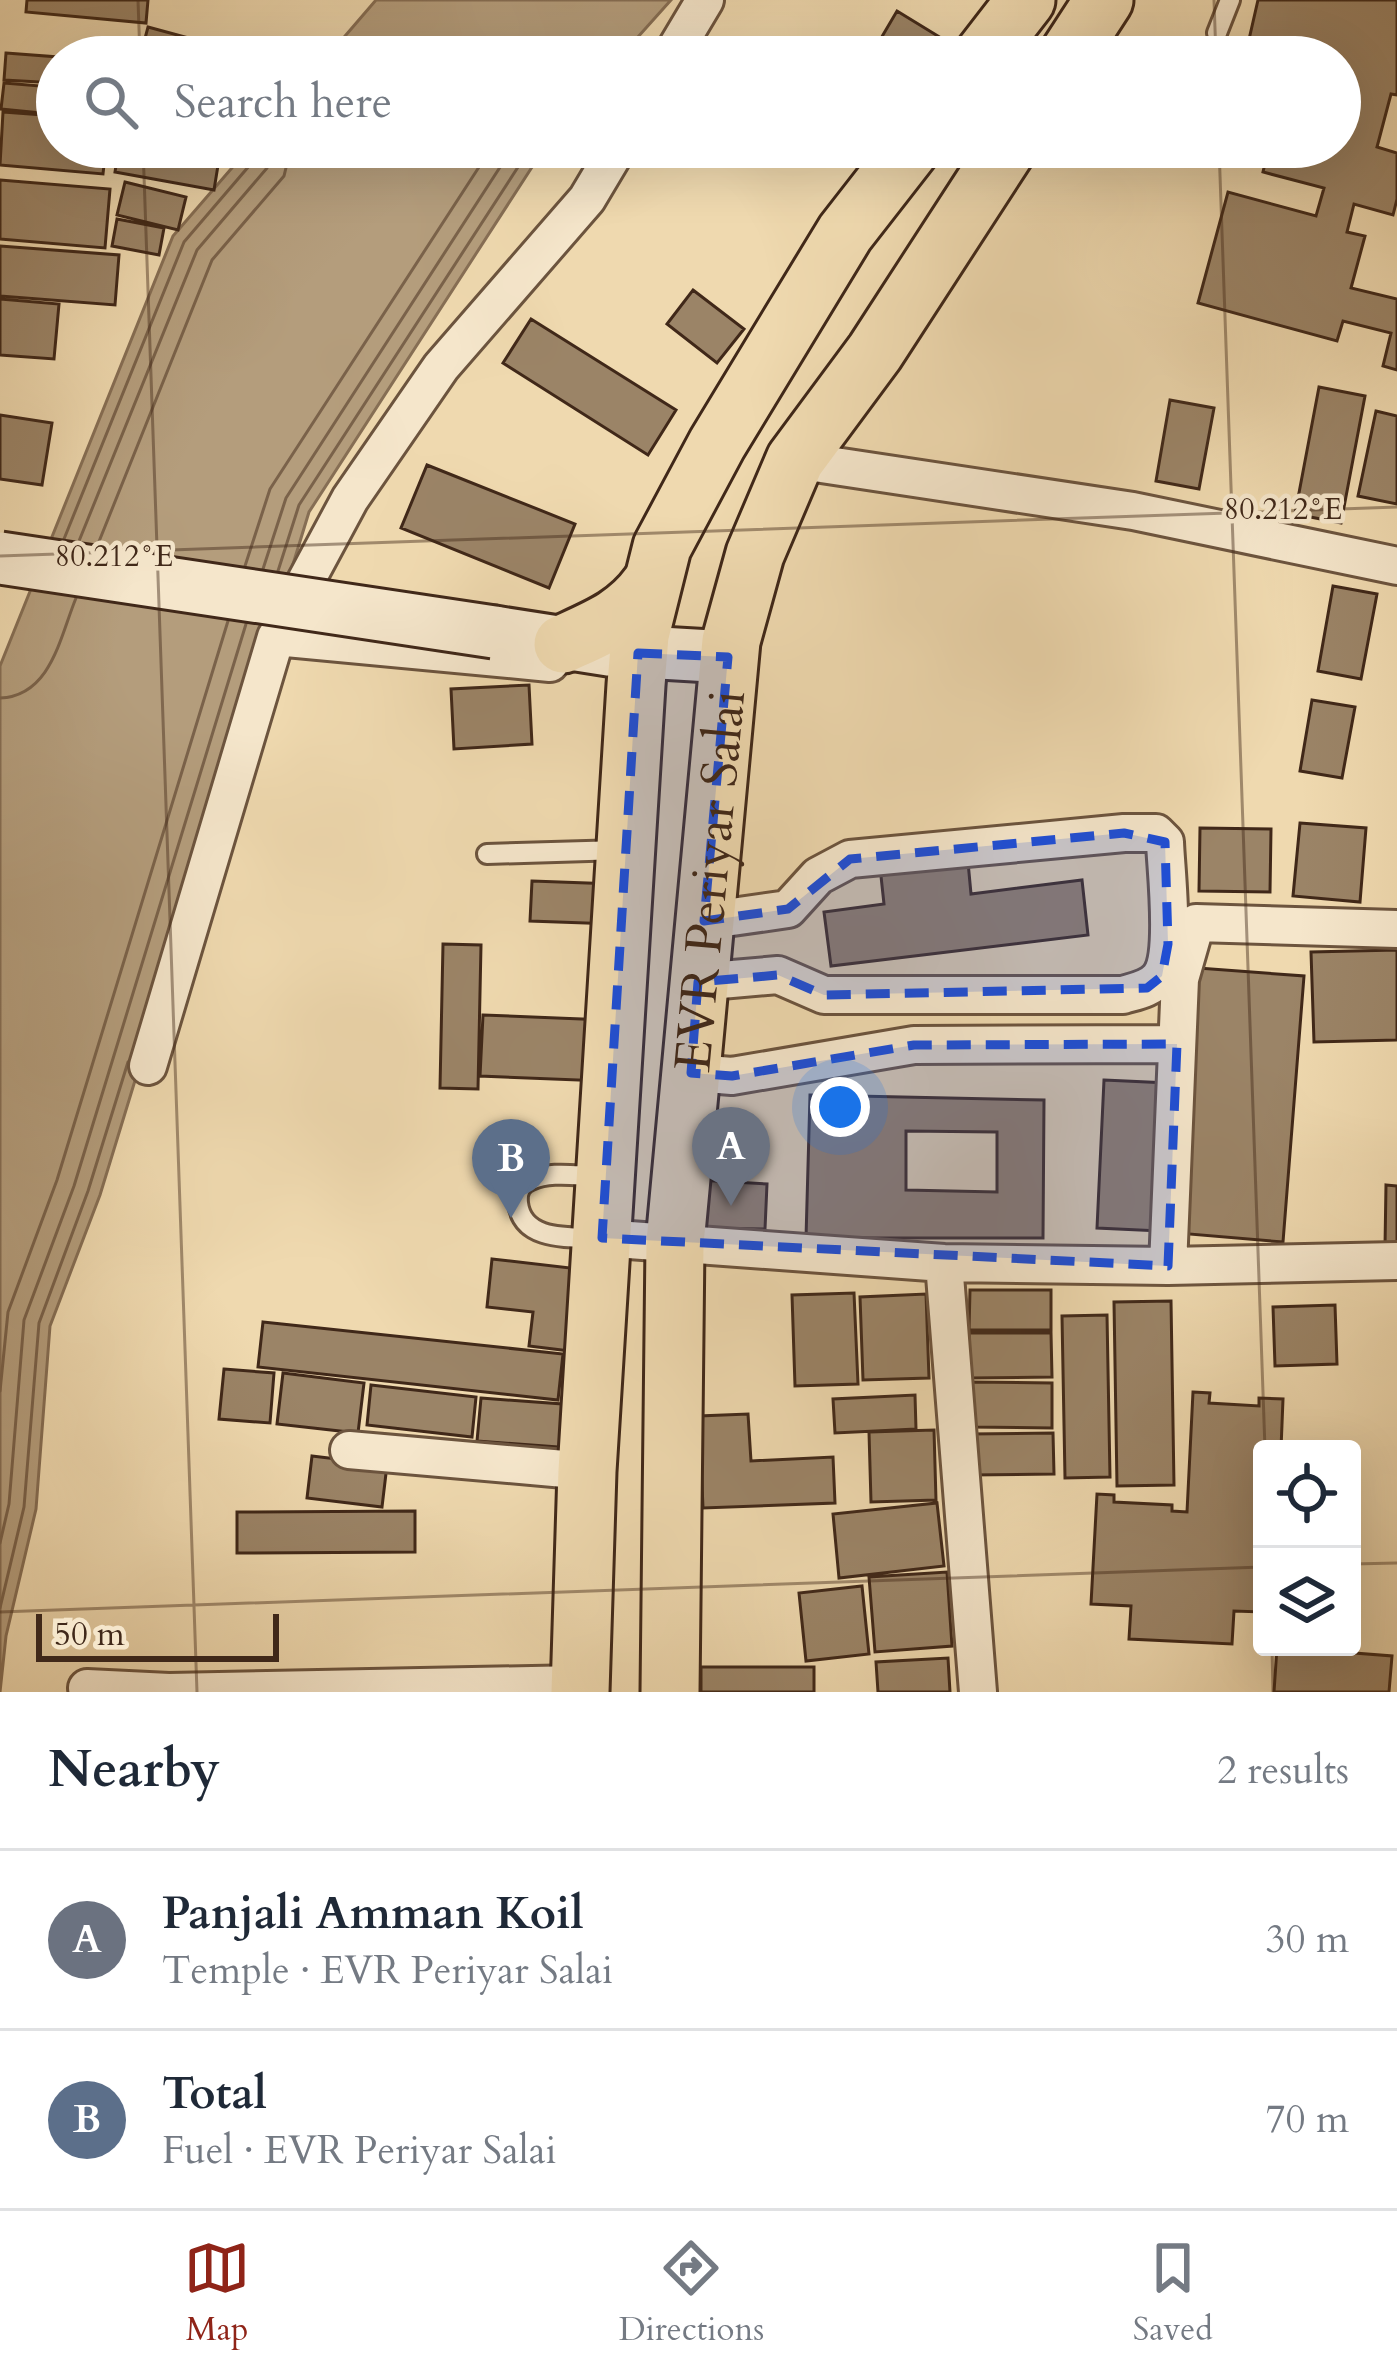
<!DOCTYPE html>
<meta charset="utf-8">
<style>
:root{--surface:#fff;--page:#f6f6f7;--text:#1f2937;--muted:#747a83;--line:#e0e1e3;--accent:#8f2418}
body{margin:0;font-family:Cardo,serif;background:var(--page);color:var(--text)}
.controls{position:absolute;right:36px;bottom:36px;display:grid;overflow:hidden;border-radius:12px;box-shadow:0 12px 48px #0002}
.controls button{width:108px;height:108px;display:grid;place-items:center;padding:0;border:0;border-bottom:3px solid var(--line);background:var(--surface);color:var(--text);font:60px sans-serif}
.scale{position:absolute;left:36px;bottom:30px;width:243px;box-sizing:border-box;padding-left:12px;border:6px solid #402819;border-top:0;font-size:33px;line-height:42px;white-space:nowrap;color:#402819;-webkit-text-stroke:9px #f5e6cb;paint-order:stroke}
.you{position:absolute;left:840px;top:1107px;width:42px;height:42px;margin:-30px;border:9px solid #fff;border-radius:50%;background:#1a73e8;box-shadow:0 0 0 18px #1a73e833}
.badge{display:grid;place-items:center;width:78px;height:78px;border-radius:50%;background:var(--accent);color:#fff;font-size:39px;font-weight:700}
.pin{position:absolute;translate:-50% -99px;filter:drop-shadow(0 3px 6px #0008)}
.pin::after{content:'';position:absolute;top:63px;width:42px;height:36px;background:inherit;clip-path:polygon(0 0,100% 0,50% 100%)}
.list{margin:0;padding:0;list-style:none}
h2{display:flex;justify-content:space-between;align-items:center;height:156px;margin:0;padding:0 48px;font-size:51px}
h2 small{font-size:39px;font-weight:400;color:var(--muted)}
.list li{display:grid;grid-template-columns:78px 1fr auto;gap:36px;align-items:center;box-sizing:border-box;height:180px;padding:0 48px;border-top:3px solid var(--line)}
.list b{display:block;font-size:45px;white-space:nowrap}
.list p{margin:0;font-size:39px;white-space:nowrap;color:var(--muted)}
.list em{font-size:39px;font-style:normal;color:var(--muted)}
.icon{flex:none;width:66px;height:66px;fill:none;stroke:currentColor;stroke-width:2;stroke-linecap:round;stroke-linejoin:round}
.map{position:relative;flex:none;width:1397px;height:1692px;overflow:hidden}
.search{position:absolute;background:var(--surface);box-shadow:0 12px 48px #0002;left:36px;right:36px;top:36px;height:132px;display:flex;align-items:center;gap:30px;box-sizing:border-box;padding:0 42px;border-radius:66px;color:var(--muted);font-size:45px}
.sheet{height:516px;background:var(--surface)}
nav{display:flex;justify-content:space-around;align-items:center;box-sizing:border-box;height:168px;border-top:3px solid var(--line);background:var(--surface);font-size:33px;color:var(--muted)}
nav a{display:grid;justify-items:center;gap:6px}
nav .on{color:var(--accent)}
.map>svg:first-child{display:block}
.water{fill:#b49d7c;stroke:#866e54;stroke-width:3}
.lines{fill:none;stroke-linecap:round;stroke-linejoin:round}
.shore{stroke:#7a624a;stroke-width:3}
.building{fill:#9b8467;stroke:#402819;stroke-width:3;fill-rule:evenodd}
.lane-casing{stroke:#6c543e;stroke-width:24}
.street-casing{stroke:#6c543e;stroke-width:42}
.secondary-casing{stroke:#402819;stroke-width:57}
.primary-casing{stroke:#402819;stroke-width:63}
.lane{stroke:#f5e6cb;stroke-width:18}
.street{stroke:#f5e6cb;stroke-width:36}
.secondary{stroke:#f5e6cb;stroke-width:51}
.primary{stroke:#efd9af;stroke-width:57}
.secondary-bridge-casing{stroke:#402819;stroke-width:57;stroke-linecap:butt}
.secondary-bridge{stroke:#f5e6cb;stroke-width:51}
.marked{fill:#1d4ed8;fill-opacity:0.2;stroke:#1d4ed8;stroke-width:9;stroke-dasharray:24 15;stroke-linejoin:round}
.ticks{fill:none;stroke:#402819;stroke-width:3;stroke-opacity:0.45}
.labels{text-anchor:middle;stroke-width:9;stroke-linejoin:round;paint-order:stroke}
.street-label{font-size:51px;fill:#402819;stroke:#f5e6cb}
.ticks-label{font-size:30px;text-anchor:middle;fill:#402819;stroke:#f5e6cb;stroke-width:9;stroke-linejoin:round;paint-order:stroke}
</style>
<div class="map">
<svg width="1397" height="1692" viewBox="0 0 1397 1692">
<rect width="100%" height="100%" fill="#efd9af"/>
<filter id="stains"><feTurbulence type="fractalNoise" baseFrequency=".00167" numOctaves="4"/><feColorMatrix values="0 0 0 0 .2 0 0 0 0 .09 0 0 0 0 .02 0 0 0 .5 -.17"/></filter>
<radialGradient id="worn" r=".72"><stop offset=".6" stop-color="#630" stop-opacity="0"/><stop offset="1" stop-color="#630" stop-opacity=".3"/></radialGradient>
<!-- water -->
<path class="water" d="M376,0H671L620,57H327Z
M250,147H545L309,512L100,1195L50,1326L36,1509L6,1636L0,1692V666L173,236Z"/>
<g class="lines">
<!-- shore -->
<path class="shore" d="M64,539L184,242L255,159L258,147
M79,541L197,250L267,168L273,147
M98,544L212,260L284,176L291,147
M245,566L270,489L492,147
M263,569L286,498L513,147
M278,571L299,505L531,147
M0,698C51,696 60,637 76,598
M0,1391L8,1312L57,1180L228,621
M0,1543L9,1504L24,1320L74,1186L246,624
M0,1608L24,1507L39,1323L88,1191L128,1062"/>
</g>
<!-- building -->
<path class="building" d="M27,0H148L146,23L26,12Z
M1258,0H1397V95L1391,94L1377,147L1397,153V199L1393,215L1354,204L1347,232L1365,236L1351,288L1397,299V370L1383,366L1391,333L1343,321L1337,341L1198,303L1228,192L1316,216L1324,188L1263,172L1269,147H1340V57H1245Z
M897,11L946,41L937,57H870Z
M148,27L259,57H140Z
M6,53L58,57L57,83L4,80Z
M4,83L53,87L51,114L1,109Z
M3,112L57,116V147H106L103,174L0,165Z
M119,147H221L214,190L115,172Z
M0,180L110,189L105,248L0,239Z
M125,182L186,197L178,230L117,215Z
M117,219L164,228L159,255L112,246Z
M0,246L119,255L115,305L0,296Z
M693,290L744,329L717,363L667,324Z
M0,299L59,304L54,359L0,355Z
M531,319L676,410L648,455L503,363Z
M1319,387L1365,396L1341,523L1295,514Z
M1170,400L1214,408L1199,489L1156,481Z
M1376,411L1397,416V504L1358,496Z
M0,415L52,423L42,485L0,479Z
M427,465L575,524L549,588L401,528Z
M1333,586L1377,594L1361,679L1318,671Z
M529,685L532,744L454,749L451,689Z
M1312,700L1355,707L1342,778L1300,771Z
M1300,823L1366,828L1360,902L1293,896Z
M1200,828L1271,829L1270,892L1199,891Z
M968,862L971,894L1082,880L1088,935L831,966L824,912L884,904L880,867Z
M532,881L614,884L613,924L530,921Z
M443,944L481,945L478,1089L440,1088Z
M1397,950V1040L1314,1042L1311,952Z
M1198,968L1304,976L1283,1242L1177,1233Z
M483,1015L606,1020L603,1081L480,1076Z
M1104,1080L1168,1083L1160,1231L1097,1228Z
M810,1095L1044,1100L1043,1238H806ZM906,1131L997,1132V1192L906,1190Z
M698,1180L767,1184L765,1229L696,1228Z
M1386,1185L1397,1186V1247H1385Z
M492,1259L579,1269L570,1351L529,1346L533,1312L487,1307Z
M970,1290H1051V1330H969Z
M854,1293L858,1384L795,1386L792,1295Z
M926,1294L929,1378L863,1380L860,1297Z
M1171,1301L1174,1485L1117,1486L1114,1302Z
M1335,1305L1337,1364L1275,1366L1273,1307Z
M1107,1315L1110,1477L1065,1478L1062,1316Z
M263,1322L563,1354L558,1400L258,1367Z
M969,1333H1051L1052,1377L970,1378Z
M224,1369L274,1373L270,1423L219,1419Z
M283,1373L364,1383L358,1433L277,1424Z
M971,1382L1052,1383V1428L970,1427Z
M371,1385L476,1397L472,1437L367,1425Z
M1193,1392L1210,1393L1209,1403L1259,1406V1398L1283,1399L1281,1449H1262V1612L1234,1611L1232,1644L1129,1639L1131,1606L1091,1604L1097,1494L1114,1495V1502L1172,1505V1511L1187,1512Z
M915,1395L916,1429L835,1433L833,1399Z
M481,1398L576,1405L572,1448L477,1441Z
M748,1414L751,1461L833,1457L835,1503L703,1508L699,1416Z
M934,1430L936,1500L871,1502L869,1432Z
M1053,1433L1054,1474L970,1475V1434Z
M312,1456L387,1465L382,1507L307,1498Z
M937,1503L944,1566L839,1578L833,1514Z
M415,1511V1552L237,1553V1512Z
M947,1572L952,1646L875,1652L869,1577Z
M862,1586L869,1654L806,1661L799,1593Z
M1277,1647L1392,1656L1389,1692H1274Z
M948,1658L950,1692H878L876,1662Z
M701,1667H814V1692H701Z"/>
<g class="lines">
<!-- lane casing -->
<g class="lane-casing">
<path id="lane" d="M1217,33L1230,0
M487,854L621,850
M597,1238C568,1237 522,1241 518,1203C517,1192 520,1184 531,1180C549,1171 578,1176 598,1176"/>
</g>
<!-- street casing -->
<g class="street-casing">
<path id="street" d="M671,57L705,0
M795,460L1133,511L1397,566
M286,618L350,499L441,367L587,199L618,147
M698,982L778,975L824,995H1123C1136,991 1150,989 1159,978C1177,956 1166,872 1165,842L1156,833H1124L850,859L818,876L788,909L704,921
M148,1066L276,637L550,663
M682,1072L732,1076L914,1045L1177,1044
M602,1238L944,1263L1168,1266L1397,1261
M944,1263L978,1692
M1168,1266L1180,979L1196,923L1397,929
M349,1450L587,1471
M87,1688L169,1692L580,1684"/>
</g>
<!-- secondary casing -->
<g class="secondary-casing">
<path id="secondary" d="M494,632L609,650L728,657"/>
</g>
<!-- primary casing -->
<g class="primary-casing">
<g id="primary">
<path d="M982,57L1026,0"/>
<path d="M1067,57L1104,0"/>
<path d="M563,644C598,628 627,617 650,585"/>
<path d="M580,1692L587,1471L636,685L640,635L662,547L717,444L845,233L912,147"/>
<path id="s1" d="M670,1692L675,1243L731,641L755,554L795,460L875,352L1008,147"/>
</g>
</g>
<!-- lane -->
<use href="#lane" class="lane"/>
<!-- street -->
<use href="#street" class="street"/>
<!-- secondary -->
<use href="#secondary" class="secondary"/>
<!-- primary -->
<use href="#primary" class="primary"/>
<!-- secondary-bridge casing -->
<g class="secondary-bridge-casing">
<path id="secondary-bridge" d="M0,558L494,632"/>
</g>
<!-- secondary-bridge -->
<use href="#secondary-bridge" class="secondary-bridge"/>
</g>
<!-- marked area -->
<path class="marked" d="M638,653L728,657L704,921L788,909L850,859L1124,833L1165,842L1168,944L1162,976L1147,988L824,995L778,975L698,982L691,1073L732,1076L914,1045L1177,1044L1168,1266L602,1238Z"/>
<!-- ticks -->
<path class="ticks" d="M138,0L140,57M1214,0L1216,57M143,147L197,1692M1219,147L1265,1449M0,556L1397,507M1352,1564L1397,1563M0,1612L1262,1567M1272,1647L1273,1692"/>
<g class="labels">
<!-- street labels -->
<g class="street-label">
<text dy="18" stroke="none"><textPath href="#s1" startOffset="813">EVR Periyar Salai</textPath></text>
</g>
</g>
<g class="ticks-label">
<text x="1283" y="519">80.212°E</text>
<text x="114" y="566">80.212°E</text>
</g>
<rect width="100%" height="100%" filter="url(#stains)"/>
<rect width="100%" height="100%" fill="url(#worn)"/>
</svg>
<div class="controls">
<button><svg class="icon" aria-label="locate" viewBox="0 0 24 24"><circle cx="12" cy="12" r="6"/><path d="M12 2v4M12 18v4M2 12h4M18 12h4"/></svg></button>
<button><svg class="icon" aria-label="layers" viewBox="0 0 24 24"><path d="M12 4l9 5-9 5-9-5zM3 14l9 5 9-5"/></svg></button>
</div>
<div class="scale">50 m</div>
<div class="you"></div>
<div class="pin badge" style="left:731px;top:1206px;background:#6b7280">A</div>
<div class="pin badge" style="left:511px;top:1218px;background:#5c6f8a">B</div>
<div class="search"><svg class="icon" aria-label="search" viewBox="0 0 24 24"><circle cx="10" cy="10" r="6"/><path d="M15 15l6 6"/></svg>Search here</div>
</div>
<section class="sheet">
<h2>Nearby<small>2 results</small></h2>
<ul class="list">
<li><span class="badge" style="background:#6b7280">A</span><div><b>Panjali Amman Koil</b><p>Temple · EVR Periyar Salai</p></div><em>30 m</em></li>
<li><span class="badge" style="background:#5c6f8a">B</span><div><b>Total</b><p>Fuel · EVR Periyar Salai</p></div><em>70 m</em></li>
</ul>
</section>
<nav>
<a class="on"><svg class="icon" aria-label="map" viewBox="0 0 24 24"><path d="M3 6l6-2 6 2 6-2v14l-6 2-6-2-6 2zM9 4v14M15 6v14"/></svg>Map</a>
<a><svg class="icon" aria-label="directions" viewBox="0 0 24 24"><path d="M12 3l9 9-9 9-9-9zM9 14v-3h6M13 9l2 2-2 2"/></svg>Directions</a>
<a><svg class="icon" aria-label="saved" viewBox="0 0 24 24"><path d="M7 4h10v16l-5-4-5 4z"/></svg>Saved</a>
</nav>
